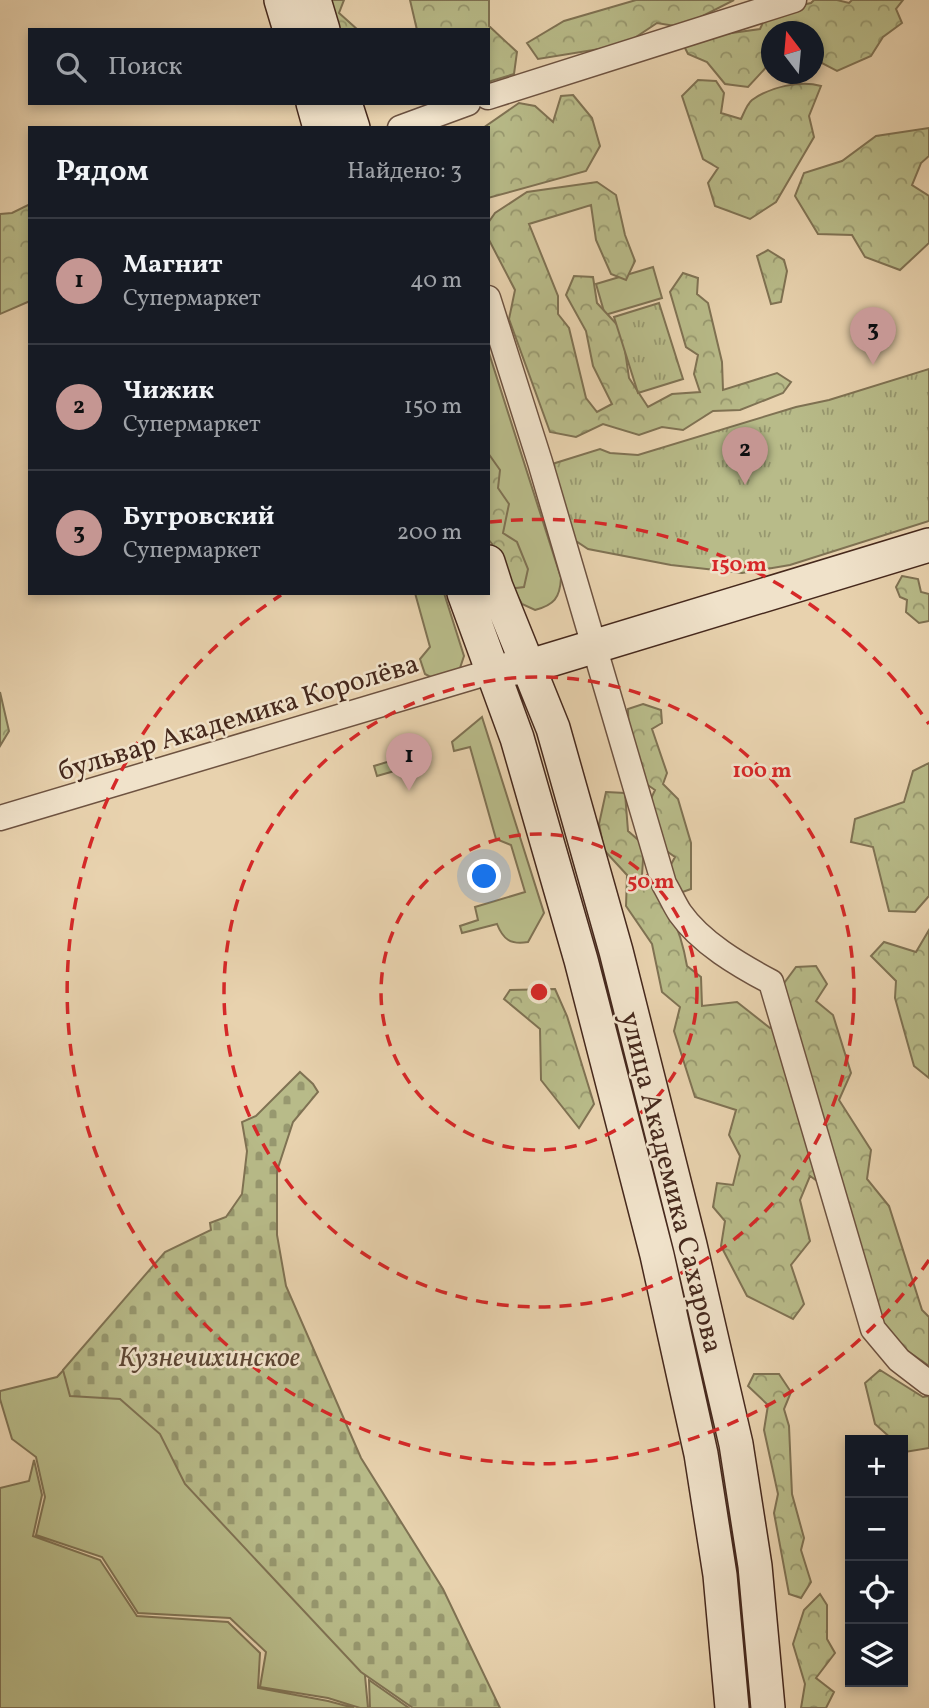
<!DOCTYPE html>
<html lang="ru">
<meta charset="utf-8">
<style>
:root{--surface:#171b24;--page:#20242c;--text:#f1f3f6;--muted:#9ea1a6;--line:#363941;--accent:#c59692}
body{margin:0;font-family:Vollkorn,serif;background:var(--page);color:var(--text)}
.controls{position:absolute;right:21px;bottom:21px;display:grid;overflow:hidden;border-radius:0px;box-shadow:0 4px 10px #0003}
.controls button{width:63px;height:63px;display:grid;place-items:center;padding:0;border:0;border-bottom:2px solid var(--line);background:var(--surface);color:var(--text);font:35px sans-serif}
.compass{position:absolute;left:761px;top:21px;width:63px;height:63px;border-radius:50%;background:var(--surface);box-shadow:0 4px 10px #0003;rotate:344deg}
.you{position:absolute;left:485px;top:877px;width:24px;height:24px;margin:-18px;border:5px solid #fff;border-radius:50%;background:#1a73e8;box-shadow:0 0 0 10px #1a73e833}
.badge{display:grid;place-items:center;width:46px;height:46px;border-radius:50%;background:var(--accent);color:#111;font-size:23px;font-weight:700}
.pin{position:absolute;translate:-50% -58px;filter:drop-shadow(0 2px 4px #0008)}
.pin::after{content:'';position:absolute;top:37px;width:24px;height:21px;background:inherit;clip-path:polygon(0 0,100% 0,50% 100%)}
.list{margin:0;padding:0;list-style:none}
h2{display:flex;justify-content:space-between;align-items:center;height:91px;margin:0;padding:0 28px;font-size:30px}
h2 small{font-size:23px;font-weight:400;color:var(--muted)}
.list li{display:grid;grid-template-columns:46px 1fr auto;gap:21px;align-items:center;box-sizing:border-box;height:126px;padding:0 28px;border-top:2px solid var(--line)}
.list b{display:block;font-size:26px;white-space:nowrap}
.list p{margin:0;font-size:23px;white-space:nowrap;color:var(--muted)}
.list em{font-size:23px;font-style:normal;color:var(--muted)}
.icon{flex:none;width:38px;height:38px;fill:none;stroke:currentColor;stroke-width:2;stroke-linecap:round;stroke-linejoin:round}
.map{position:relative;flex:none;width:929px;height:1708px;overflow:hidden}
.search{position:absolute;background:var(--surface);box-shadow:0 4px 10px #0003;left:28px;top:28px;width:462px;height:77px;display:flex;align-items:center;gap:18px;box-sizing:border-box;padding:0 24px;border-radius:0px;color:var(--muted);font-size:26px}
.panel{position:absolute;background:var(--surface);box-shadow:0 4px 10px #0003;left:28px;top:126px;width:462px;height:469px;border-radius:0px}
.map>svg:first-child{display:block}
.grass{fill:#b8bb89;stroke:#7f7253;stroke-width:2}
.forest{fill:url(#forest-crowns);stroke:#7f7253;stroke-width:2}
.cemetery{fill:url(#cemetery-stones);stroke:#7f7253;stroke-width:2}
.park{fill:url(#park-tufts);stroke:#7f7253;stroke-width:2}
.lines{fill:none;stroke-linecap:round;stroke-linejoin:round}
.street-casing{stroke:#6e5341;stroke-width:27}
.secondary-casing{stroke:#46291d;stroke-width:36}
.street{stroke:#f0e2ca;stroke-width:24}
.secondary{stroke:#f0e2ca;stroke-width:33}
.ring{fill:none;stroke:#d62828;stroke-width:3.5;stroke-dasharray:12 9}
.labels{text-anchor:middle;stroke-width:5;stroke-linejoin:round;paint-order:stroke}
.street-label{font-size:28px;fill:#46291d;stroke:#f0e2ca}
.park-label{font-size:28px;font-style:italic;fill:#5d4633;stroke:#f0e2ca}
.centre{fill:#d62828;stroke:#f0e2ca;stroke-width:3.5}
.ring-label{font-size:21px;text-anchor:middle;font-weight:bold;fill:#d62828;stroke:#f0e2ca;stroke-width:5;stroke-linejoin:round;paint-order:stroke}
</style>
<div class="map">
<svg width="929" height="1708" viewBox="0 0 929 1708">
<defs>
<pattern id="forest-crowns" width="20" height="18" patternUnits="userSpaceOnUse" patternTransform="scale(1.75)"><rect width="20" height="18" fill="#b8bb89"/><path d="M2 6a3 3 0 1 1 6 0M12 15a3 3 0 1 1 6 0" fill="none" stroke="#97986f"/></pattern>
<pattern id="cemetery-stones" width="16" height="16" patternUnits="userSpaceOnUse" patternTransform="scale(1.75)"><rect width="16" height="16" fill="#b8bb89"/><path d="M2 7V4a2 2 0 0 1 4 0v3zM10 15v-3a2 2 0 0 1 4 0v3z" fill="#97986f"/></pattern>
<pattern id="park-tufts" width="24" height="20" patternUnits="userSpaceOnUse" patternTransform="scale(1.75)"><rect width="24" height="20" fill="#b8bb89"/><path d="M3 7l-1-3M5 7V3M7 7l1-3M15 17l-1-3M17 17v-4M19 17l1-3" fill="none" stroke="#97986f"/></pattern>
</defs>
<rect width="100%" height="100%" fill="#e8d2ae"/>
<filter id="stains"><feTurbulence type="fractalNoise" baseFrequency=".00286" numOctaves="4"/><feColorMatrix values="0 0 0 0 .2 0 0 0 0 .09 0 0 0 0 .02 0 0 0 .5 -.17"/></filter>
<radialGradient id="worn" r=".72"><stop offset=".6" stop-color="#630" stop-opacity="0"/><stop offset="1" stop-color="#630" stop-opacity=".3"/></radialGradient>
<!-- grass -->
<path class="grass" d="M653,267L662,298L605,315L596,284Z
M488,350L561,578C560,598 554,605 535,610L522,604L514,590L488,509Z
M415,593H444L464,656L459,671L436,680L425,674L420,659L430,647Z
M482,717L544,913L528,942C510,945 503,939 497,924L462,933L460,926L478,920L475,907L525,892L511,845L496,839L470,747L454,751L452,742Z
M423,751L426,762L377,776L374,766Z
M139,1289L364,1665L368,1708H360L328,1698L260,1687L266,1652L230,1618L138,1613L102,1557L36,1535L45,1497L36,1457L12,1439L0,1399V1391L57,1377Z
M34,1460L42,1495L33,1536L100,1560L137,1616L228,1622L260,1653L258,1688L328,1701L354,1708H0V1488L29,1481Z
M369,1680L409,1708H370Z"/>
<!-- forest -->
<path class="forest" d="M320,0H344L339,13L358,30H332Z
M410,0H489V26L517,52L514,74L488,82V30H417Z
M636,0H734L681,27L657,23L624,45L538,59L527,43L564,21Z
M814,0H837L849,3L852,0H903L896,9L902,23L883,37L871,56L837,71L814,59V32H772L771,62L748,87L725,84L707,62L688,54L681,40L760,29L768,12L811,3Z
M698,80L716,81L724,93L721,113L741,119C744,113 747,104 752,100C770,87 800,80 821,86L809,116L814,137L776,202L750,219L715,206L708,183L718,168L703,159L682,96Z
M573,95L592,118L600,146L586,171L488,198V128H483L519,103L535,106L553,122L561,96Z
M929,128V156L921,163L912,185L929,196V243L900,270L865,257L852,235L818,234L795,196L804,173L842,161L876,136Z
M597,182L616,195L625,235L635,261L626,280L611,274L596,240L591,205L529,224L558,296V314L569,328L586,398L597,412L612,404L593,366L586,331L566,295L574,276L593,277L597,303L622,330L629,378L648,407L672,394L700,392L694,374L698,355L686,347L670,292L683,273L698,278L697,294L708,303L722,362L723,390L777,373L791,382L783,393L740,410L713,411L683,430L662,427L639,435L603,424L576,437L550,432L509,319L515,290L488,238V223L495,213L527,192Z
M30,204V301L0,314V214L12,213Z
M768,250L784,260L787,271L781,302L771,304L757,256Z
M488,453L500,470L498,488L509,504L503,533L517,542L528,569L524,587L508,589L497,573L492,544L488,539Z
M902,576L918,579L921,592L929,594V621L919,623L906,612L907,600L900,597L896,587Z
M0,692L9,731L0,746Z
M643,704L661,710L662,723L652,729L667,773L663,784L678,799L691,843V889L677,894L667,872L675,857L661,847L647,807L655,790L639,779L629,741L628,709Z
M929,763V896L915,912L889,911L873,847L851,842L855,819L904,802L913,771Z
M606,792L625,793L628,831L644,845L642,875C669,899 681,931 687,966L701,977L702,1006L737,1002L770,1028L784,1017L779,990L796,967L816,966L827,984L816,1001L833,1015L851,1073L839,1100L871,1150L867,1179L889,1206L922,1310L929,1317V1366L886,1336L841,1198L810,1176L800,1200L810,1241L791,1265L804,1304L793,1319L747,1296L721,1246L725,1221L713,1207L717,1183L733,1185L740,1156L729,1135L736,1110L695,1097L674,1031L680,1007L662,992L652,944L626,906L627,875L604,850L599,824Z
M929,930V1078L914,1066L895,998L896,981L871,956L884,942L916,952Z
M555,989L567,1016L594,1104L579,1128L541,1080L540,1029L504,999L510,990Z
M880,1370L923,1397L929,1396V1448L905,1452L903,1450V1440H893L875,1424L865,1383Z
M754,1374H779L791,1392L784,1409L789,1426L792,1494L804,1538L801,1550L811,1582L801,1598L789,1594L774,1513L778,1494L764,1430L768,1405L748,1386Z
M820,1594L827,1605V1639L835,1653L816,1678L834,1692L826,1708H801L805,1684L793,1644L804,1610Z"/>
<!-- cemetery -->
<path class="cemetery" d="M300,1072L313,1084L318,1092L293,1122L277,1171V1235L286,1286L361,1458L443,1589L500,1708H413L361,1672L185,1484L160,1434L120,1399L70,1396L63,1370L165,1252L211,1230L210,1223L226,1217L242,1194L247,1151L242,1122L256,1116Z"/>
<!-- park -->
<path class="park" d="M659,303L683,379L638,393L614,317Z
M929,369V521L790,565L742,573L671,565L588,549L573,539L549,465L600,449L610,453L638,455L796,407L829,400Z"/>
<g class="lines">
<!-- street casing -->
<g class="street-casing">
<path id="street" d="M488,97L794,0
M400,128L468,103
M488,298L540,462L664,884C670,894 674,904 680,913C701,943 739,965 771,982L873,1329L899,1360L929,1383
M0,818L493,671"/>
</g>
<!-- secondary casing -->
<g class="secondary-casing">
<path id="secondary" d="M281,0L290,30
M314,0L323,30
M313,103L320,128
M345,103L353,128
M488,562L496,587L553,728L616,951L690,1245L736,1444L755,1566L768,1708
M464,593L517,738L581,960L657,1255L701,1454L720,1575L732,1708
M509,669L530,666L929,545"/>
</g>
<!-- street -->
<use href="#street" class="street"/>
<!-- secondary -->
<use href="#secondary" class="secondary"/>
</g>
<!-- distance rings -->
<g class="ring">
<circle cx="539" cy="992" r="158"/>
<circle cx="539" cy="992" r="315"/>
<path d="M929 1260A473 473 0 1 1 281 595M490 522A473 473 0 0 1 929 724"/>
</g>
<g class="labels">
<!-- street labels -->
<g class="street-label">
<text transform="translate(238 716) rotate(-17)" y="10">бульвар Академика Королёва</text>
<text transform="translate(673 1182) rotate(76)" y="10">улица Академика Сахарова</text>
</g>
<!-- park labels -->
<g class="park-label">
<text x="209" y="1366">Кузнечихинское</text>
</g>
</g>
<circle cx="539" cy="992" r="10" class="centre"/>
<g class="ring-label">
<text x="739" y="571">150 m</text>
<text x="762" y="777">100 m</text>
<text x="651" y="888">50 m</text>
</g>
<rect width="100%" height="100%" filter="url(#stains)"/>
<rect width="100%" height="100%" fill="url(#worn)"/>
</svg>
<div class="controls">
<button>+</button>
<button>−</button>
<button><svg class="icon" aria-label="locate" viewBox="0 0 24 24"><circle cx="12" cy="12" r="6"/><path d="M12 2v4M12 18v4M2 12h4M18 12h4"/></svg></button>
<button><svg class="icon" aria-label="layers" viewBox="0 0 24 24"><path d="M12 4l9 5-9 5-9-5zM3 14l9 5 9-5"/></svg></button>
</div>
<svg class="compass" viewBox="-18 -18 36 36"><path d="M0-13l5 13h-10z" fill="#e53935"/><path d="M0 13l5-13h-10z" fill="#9ea1a6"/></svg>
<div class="you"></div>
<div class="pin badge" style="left:409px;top:791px">1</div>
<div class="pin badge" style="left:745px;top:485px">2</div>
<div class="pin badge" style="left:873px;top:365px">3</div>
<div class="search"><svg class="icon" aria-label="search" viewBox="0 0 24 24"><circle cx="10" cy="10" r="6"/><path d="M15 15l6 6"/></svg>Поиск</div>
<section class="panel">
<h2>Рядом<small>Найдено: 3</small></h2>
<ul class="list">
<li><span class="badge">1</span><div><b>Магнит</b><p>Супермаркет</p></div><em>40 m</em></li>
<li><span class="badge">2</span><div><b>Чижик</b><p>Супермаркет</p></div><em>150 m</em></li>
<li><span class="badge">3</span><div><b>Бугровский</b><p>Супермаркет</p></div><em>200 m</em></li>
</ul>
</section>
</div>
